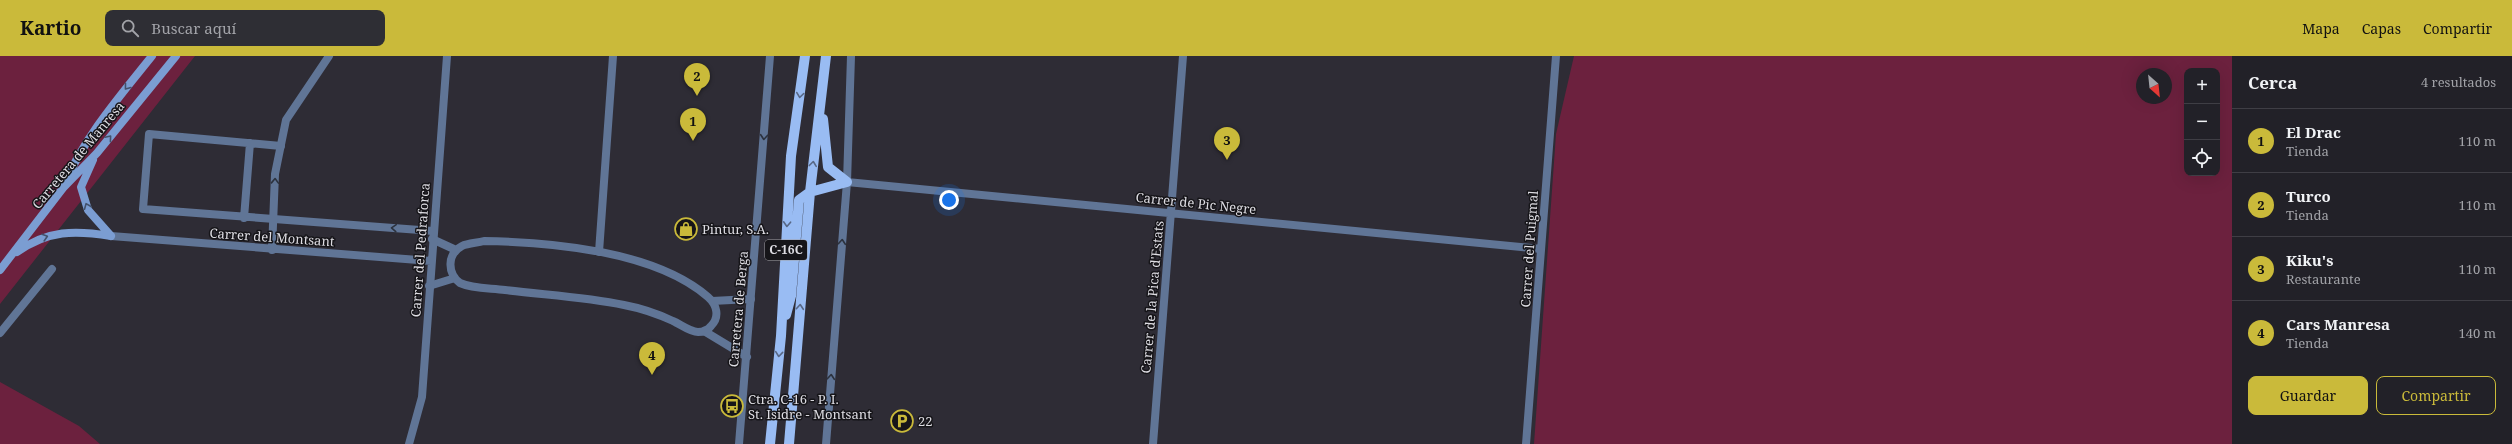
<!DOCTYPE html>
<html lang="es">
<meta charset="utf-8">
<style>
:root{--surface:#222128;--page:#2e2e34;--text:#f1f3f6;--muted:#a2a3a8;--line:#3f3e45;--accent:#caba3a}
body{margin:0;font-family:"Noto Serif",serif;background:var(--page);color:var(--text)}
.controls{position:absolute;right:12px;top:12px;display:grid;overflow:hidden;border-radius:8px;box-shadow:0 4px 16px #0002}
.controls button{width:36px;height:36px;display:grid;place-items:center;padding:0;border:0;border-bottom:1px solid var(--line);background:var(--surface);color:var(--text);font:20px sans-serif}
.compass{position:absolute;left:2136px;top:12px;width:36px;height:36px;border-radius:50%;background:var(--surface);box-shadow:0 4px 16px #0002;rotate:153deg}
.you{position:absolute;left:949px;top:144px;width:14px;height:14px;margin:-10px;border:3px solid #fff;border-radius:50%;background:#1a73e8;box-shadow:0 0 0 6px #1a73e833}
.badge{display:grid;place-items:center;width:26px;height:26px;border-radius:50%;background:var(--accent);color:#111;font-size:13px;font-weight:700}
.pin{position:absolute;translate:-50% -33px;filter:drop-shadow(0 1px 2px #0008)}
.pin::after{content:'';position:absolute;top:21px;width:14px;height:12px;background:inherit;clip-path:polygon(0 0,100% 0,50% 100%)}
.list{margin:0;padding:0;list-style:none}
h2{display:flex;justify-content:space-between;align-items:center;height:52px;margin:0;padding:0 16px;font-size:17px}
h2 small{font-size:13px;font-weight:400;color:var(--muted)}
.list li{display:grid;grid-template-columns:26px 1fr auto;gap:12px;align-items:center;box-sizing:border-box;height:64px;padding:0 16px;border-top:1px solid var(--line)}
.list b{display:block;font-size:15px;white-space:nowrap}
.list p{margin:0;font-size:13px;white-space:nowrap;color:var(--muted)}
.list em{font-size:13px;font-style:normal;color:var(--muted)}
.actions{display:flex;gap:8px;padding:12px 16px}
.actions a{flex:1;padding:9px 0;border:1px solid var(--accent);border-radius:8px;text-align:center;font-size:14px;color:var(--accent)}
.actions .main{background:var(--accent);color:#111}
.icon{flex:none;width:22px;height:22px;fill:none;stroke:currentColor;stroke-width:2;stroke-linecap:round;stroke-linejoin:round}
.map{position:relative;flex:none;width:2232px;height:388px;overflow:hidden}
header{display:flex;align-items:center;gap:24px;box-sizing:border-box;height:56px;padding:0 20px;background:var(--accent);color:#111}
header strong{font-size:19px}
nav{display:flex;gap:22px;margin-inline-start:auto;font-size:14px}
.search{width:280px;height:36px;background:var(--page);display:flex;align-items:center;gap:10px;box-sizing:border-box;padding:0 14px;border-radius:8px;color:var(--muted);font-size:15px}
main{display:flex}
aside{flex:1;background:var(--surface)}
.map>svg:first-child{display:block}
.green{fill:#6c213e;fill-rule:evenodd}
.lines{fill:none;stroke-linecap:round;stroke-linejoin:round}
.service{stroke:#607596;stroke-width:8}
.minor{stroke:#607596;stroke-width:8}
.secondary{stroke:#7b9dd2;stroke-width:8}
.primary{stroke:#99bcf3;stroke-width:10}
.oneway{stroke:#43526c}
.oneway2{stroke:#586886}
.oneway3{stroke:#2c323e}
.labels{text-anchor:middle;stroke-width:3;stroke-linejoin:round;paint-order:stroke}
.shield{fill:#161519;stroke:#a2a1a6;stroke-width:1}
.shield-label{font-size:12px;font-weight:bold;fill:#dedde3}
.street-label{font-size:13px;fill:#dedde3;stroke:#161519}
.poi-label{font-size:13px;fill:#dedde3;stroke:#161519;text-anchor:start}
</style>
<header>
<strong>Kartio</strong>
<div class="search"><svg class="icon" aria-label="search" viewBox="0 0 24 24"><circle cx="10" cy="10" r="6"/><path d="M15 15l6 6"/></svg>Buscar aquí</div>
<nav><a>Mapa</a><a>Capas</a><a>Compartir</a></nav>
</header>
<main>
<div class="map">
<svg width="2232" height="388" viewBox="0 0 2232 388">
<rect width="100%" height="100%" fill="#2e2c35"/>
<!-- green -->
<path class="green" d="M0,0H195L0,248Z
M1574,0H2232V388H1534L1556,78ZM2187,15H2217V117H2187ZM2142,18H2166V42H2142Z
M0,326L79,370L100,388H0Z"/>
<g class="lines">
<!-- service -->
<path class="service" d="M281,90L149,78L143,153L433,175
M244,162L250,87
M432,183L456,194
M484,185C552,186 655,195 708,241C717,249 720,261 711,270C708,274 703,276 698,276C690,276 680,268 673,265C658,258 640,252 624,249C585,241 545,239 505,234C491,232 473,233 460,227C447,217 447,198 462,190C468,187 477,187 484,185Z
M599,196L613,0
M429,230L455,222
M712,245L751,243
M704,275L747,301
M0,277L52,213"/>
<!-- minor -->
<path class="minor" d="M847,126L1541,193
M111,180L431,205
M272,194L275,118L286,64L329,0
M409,388L422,341L447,0
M739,388L770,0
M826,388L847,126L851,0
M1153,388L1183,0
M1526,388L1556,0"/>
<!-- secondary -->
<path class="secondary" d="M93,104L81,131L88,154L111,180
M65,127C85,80 120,40 152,0
M17,196C48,174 75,174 111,180
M0,214L63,132L97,97L176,0"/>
<!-- primary -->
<path class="primary" d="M823,63L828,111L847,126
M786,259L791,240L799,144L810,136L847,126
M770,388L781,280L791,100L805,0
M789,388L810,136L826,0"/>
</g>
<!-- one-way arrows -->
<defs><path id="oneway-chevron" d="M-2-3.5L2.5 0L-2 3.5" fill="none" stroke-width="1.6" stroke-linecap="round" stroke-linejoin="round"/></defs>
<g class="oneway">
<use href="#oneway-chevron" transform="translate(127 31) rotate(128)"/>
<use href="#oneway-chevron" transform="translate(109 82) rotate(-50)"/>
<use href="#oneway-chevron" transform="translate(87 150) rotate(-112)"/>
<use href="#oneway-chevron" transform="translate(45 181) rotate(-17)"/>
</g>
<g class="oneway2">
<use href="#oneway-chevron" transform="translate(800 39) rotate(98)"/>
<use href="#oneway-chevron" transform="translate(813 108) rotate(-83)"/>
<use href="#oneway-chevron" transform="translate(787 168) rotate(93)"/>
<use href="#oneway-chevron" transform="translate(800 251) rotate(-85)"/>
<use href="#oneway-chevron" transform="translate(779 298) rotate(96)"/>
</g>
<g class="oneway3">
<use href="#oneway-chevron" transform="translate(764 81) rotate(95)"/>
<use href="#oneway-chevron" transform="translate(275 125) rotate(-88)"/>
<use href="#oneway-chevron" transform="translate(394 172) rotate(-176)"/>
<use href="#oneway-chevron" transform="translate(842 186) rotate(-85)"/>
<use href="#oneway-chevron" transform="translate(831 321) rotate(-85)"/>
</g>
<!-- icons -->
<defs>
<g id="shop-ring" transform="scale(1.15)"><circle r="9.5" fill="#161519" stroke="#caba3a" stroke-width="1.5"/><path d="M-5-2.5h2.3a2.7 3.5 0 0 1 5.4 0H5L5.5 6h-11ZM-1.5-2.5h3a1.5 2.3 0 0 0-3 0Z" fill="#caba3a"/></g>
<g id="bus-ring" transform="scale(1.15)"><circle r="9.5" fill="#161519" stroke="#caba3a" stroke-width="1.5"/><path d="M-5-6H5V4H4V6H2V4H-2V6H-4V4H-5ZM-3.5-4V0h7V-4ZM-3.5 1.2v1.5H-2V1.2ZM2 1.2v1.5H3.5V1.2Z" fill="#caba3a"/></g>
<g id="parking-ring" transform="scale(1.15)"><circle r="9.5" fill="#161519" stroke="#caba3a" stroke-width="1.5"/><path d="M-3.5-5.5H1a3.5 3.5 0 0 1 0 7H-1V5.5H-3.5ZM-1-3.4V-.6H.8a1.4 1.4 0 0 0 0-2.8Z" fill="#caba3a"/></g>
</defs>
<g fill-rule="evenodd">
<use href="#shop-ring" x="686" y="173"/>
<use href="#bus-ring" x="732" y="350"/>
<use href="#parking-ring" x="902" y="365"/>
</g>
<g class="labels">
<!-- shield labels -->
<rect class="shield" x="765" y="184" width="42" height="20" rx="3"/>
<g class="shield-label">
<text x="786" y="198">C-16C</text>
</g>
<!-- street labels -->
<g class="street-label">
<text transform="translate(78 99) rotate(-50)" y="5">Carretera de Manresa</text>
<text transform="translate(1196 147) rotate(6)" y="5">Carrer de Pic Negre</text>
<text transform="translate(272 181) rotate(4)" y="5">Carrer del Montsant</text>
<text transform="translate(1529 193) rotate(-86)" y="5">Carrer del Puigmal</text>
<text transform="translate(420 194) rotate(-86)" y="5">Carrer del Pedraforca</text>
<text transform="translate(1152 241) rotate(-85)" y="5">Carrer de la Pica d'Estats</text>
<text transform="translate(738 253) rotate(-85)" y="5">Carretera de Berga</text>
</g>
<!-- poi labels -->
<g class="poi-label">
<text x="702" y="178">Pintur, S.A.</text>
<text x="748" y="348">Ctra. C-16 - P. I.<tspan x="748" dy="15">St. Isidre - Montsant</tspan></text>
<text x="918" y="370">22</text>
</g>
</g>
</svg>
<div class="controls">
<button>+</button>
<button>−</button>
<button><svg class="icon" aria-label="locate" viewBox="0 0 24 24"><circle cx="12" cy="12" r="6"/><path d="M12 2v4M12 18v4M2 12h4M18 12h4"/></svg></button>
</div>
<svg class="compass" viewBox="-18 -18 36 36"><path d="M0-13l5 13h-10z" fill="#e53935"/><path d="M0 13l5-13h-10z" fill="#a2a3a8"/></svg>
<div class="you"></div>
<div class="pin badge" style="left:693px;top:85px">1</div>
<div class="pin badge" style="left:697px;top:40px">2</div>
<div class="pin badge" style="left:1227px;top:104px">3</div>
<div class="pin badge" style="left:652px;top:319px">4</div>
</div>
<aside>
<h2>Cerca<small>4 resultados</small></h2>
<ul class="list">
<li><span class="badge">1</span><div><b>El Drac</b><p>Tienda</p></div><em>110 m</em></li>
<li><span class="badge">2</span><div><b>Turco</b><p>Tienda</p></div><em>110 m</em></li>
<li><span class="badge">3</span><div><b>Kiku's</b><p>Restaurante</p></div><em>110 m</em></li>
<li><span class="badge">4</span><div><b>Cars Manresa</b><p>Tienda</p></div><em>140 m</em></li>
</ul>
<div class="actions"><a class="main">Guardar</a><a>Compartir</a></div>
</aside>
</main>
